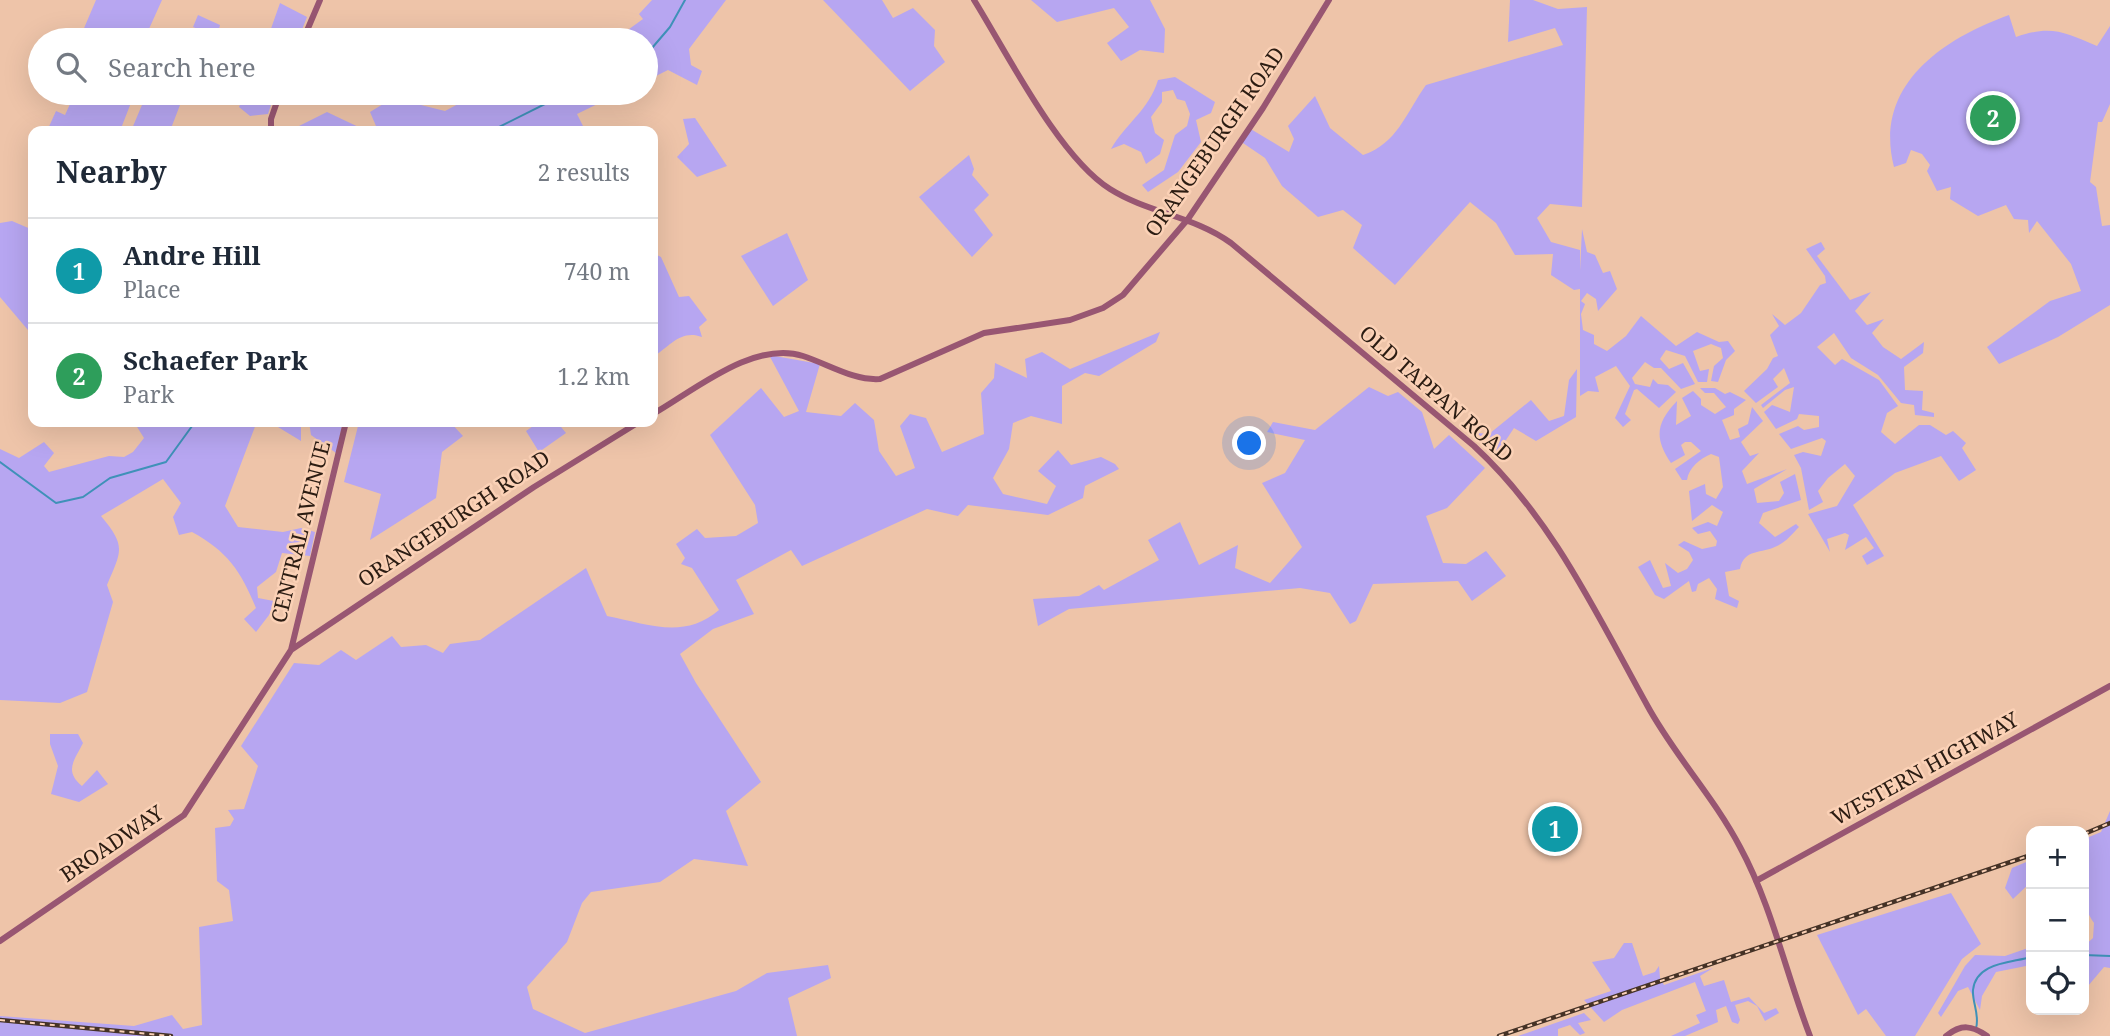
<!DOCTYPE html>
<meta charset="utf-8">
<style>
:root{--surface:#fff;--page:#f2f2f3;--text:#1f2937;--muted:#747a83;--line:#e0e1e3;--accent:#386d89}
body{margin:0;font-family:"Noto Serif",serif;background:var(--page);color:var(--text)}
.controls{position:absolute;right:21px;bottom:21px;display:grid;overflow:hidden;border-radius:14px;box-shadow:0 7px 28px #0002}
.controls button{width:63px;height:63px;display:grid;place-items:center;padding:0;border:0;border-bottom:2px solid var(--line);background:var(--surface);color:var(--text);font:35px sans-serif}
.you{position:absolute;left:1250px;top:444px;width:24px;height:24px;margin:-18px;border:5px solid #fff;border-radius:50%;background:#1a73e8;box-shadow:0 0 0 10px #1a73e833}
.badge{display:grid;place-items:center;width:46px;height:46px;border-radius:50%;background:var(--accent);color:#fff;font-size:23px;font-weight:700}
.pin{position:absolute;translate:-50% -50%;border:4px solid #fff;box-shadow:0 2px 7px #0006}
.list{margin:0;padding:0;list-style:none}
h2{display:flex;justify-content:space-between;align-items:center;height:91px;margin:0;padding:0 28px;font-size:30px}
h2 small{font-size:23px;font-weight:400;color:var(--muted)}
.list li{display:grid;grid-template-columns:46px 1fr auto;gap:21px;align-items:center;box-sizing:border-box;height:105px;padding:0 28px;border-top:2px solid var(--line)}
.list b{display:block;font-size:26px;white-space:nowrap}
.list p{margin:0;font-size:23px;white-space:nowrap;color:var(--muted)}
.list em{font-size:23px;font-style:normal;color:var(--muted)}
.icon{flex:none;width:38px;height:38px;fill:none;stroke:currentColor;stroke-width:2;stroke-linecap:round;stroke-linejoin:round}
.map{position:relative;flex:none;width:2110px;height:1036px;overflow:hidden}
.search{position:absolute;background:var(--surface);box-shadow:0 7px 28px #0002;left:28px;top:28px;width:630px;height:77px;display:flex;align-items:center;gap:18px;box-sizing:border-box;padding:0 24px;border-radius:38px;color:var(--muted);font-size:26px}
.panel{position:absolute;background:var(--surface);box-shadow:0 7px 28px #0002;left:28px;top:126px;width:630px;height:301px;border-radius:14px}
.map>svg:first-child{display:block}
.green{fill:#b7a6f1}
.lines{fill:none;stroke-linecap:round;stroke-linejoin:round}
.stream{stroke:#3f91b8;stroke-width:2}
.secondary{stroke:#985672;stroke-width:6}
.rail-casing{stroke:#453226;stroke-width:4.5}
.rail{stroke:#fbd1b6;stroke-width:2;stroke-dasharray:5;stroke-linecap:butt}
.labels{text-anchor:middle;stroke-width:5;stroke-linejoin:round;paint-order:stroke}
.street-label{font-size:21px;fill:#2b1c12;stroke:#fbd1b6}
</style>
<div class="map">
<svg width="2110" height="1036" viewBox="0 0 2110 1036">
<rect width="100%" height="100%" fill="#eec4a9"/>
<!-- green -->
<path class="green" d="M96,0H162L144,40H79Z
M652,0H726L689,49L691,65L702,71L697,85L668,70L646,81V40H614L643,19L639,14Z
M823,0H882L893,18L913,8L935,30L934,46L945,62L910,91Z
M1031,0H1150L1165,29L1164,53L1140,50L1121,61L1107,43L1129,27L1114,8L1057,22Z
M1510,0H1533L1558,9L1587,7L1582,207L1550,204L1537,218L1551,242L1580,250V271L1582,229L1587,252L1595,255L1603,273L1610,271L1617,289L1598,311L1596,299L1587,293L1581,301L1585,304L1581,314L1583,330L1594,335V344L1607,351L1626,336L1641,316L1676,346L1697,332L1719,342L1728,341L1735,351L1726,360L1718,382L1711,381L1714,366L1723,358L1721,348L1711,344L1693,351L1700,371L1709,369L1707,382H1698L1685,356L1666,350L1660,359L1669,369L1683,363L1695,384L1681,389L1661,368H1654L1645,362L1632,378L1635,384L1650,387L1653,379L1658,384L1668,385L1676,392L1659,408L1637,389L1634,390L1625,414L1631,420L1623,427L1615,418L1630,386L1616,366L1595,377L1599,392L1588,391L1580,396V289L1574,290L1551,275L1553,254L1515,255L1496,223L1470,202L1395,285L1353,248L1362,225L1343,210L1318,217L1282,186L1265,158L1240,141L1249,128L1289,152L1294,139L1288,126L1315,96L1330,128L1363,155C1397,144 1406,113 1426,85L1563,45L1555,28L1508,42Z
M280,3L307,17L298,40H267Z
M198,15L220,25L217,37L193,27Z
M2009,15L2016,37C2051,25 2064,32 2097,46L2110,26V104L2102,122H2098L2090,182L2096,187L2102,226L2110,225V305L2058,337L1999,364L1987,347L2050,301L2081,291L2071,264L2037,221L2029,233L2028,220L2014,219L2006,205L1978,216L1950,199L1951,187L1937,191L1927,171L1930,165L1922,154L1911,150L1906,163L1894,167C1873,86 1942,39 2009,15Z
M1175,77L1215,102L1211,113L1196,120L1201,142L1178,172L1148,192L1142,185L1164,170L1175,135L1187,126L1190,114L1185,101L1177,99L1173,90L1162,92V102L1151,117L1155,133L1164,140L1160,154L1146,164L1141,152L1124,144L1111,149C1126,123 1149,110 1158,80Z
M75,93H130L134,95L120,131H47L56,111L65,115Z
M147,93L180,105L170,131H131Z
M245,93H275L268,114L250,116L239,107Z
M479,93H620L577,114L585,130L582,131H369L376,126L370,112L393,98L445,111Z
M327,112L367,131H289Z
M695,118L727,166L697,177L677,157L689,144L683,119Z
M969,155L974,169L972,175L989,195L974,210L993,235L972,257L919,197Z
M12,221L33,230V336L0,297V223Z
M787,233L808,280L773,306L741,256Z
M1821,242L1825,249L1817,256L1850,300L1871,292L1855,311L1867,325L1884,319L1872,333L1883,347L1901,359L1924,342L1923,353L1904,367L1905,390L1923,391L1922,410L1934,413V417L1915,415L1914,405L1901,403L1878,375L1851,358L1834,333L1817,347L1835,365L1842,359L1879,380L1898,406L1887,413L1881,432L1895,444L1919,425H1930L1946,435L1953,431L1966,443L1962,448L1976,470L1959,481L1941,456L1895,473L1853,505L1884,556L1867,565L1862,556L1874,548L1866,537L1845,550L1849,535L1845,533L1827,539L1830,552L1808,514L1837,506L1855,476L1845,464L1828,478L1818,491L1823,502L1809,510L1801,468L1794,455L1803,452L1821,456L1826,441L1822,438L1791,449L1779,434L1798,426L1804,430L1819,427V416L1799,414L1797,419L1776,429L1764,412L1772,405L1790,412L1794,387L1785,390L1763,408L1761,405L1790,383L1784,368L1773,379L1778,387L1756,403L1744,391L1767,369L1773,358L1778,356L1770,335L1779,326L1772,314L1785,325L1801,313L1820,285L1826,283L1825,276L1806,249Z
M653,253L661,257L679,297L689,296L707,320L699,327L702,337C681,329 670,346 653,357V318L656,314L653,306Z
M1160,332L1156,342L1099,376L1085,373L1062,386V424L1031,416L1013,423L1009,449L993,478L1003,494L1047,504L1056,486L1038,471L1058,450L1071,465L1101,457L1115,464L1119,469L1085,486L1083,498L1048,515L968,505L958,516L927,509L802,566L791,550L736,580L754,614L713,629L680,654L696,683L761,782L726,811L748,866L694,859L660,882L591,892L582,903L567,942L527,987L533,1009L585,1033L736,991L767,973L828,965L831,978L788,998L797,1036H0V1016L134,1026L172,1015L183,1029L202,1025L199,927L233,921L229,890L217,881L215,828L230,826L234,819L228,810L244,809L258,766L241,746L294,663L319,665L341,650L356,660L392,636L401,647L426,645L443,653L450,644L480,640L586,568L607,616C648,624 684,640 719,610L692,568L681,564L685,558L676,544L697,529L705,538L736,536L758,523L755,505L710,435L761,388L784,417L799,411L769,355L820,364L806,412L841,416L855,403L874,420L879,451L896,476L915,468L900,426L910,414L926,418L942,452L984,434L981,393L994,378L995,363L1027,378L1025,359L1042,352L1070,369Z
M1577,369L1576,417L1536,441L1514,428L1498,452L1477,433L1489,434L1531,400L1549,421L1564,416L1569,380Z
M1369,387L1388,396L1398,392L1422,412L1434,449L1449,435L1485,468L1447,508L1426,516L1443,563L1466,564L1486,551L1506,576L1472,601L1458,581L1373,584L1356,621L1350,624L1330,593L1300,588L1069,609L1038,626L1033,599L1079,596L1099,585L1104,590L1159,560L1148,540L1180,522L1199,565L1238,545L1235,568L1270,583L1302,547L1262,483L1285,473L1305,440L1267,432L1273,422L1315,430Z
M1700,388H1715L1725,394L1730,392L1746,400L1734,409V415L1722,420L1730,440L1740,437L1738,429L1748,424L1752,407L1763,421L1741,442L1750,456L1759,453L1742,471L1747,484L1787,469L1754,489L1757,503L1779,501L1784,493L1780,482L1795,474L1801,500L1763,513L1759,523L1775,537L1796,524L1799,527C1792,534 1786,542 1777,546C1762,554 1744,548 1740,569L1725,572L1729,596L1739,601L1737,608L1715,599L1717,589L1709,578L1698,584L1696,591L1692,592L1689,581L1664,599L1655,595L1638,567L1650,560L1663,588L1671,586L1665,563L1678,573L1687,569L1693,560L1689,552L1678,545L1684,541L1702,549L1716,546L1717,541L1710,531L1698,534L1692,528L1708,522L1717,526L1723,512L1712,505L1692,521L1689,491L1705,484L1706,494L1716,499L1723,487L1719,457L1711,454C1700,459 1689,467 1687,480H1682L1675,469L1701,451L1691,442H1685L1681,445L1685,455L1671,463C1654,438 1656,423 1677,401L1676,425L1691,416L1682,398L1693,391L1701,399V405L1715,414L1726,407L1714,393H1705Z
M134,422H301V441L273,424H256L225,506L238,527L283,532L301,528L315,532L310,556L282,553L276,572L257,587L258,598L279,602L256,632L244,619L256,608C241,571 227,551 192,532L179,535L173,517L181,503L163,479L101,516C126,546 122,550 107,585L113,602L87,692L60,703L0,700V449L19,458L44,442L54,453L44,466L49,472L109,456L124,457L133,452L144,438Z
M309,422H343L336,453L311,435Z
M359,422H450L463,436L442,452L436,498L370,540L381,494L344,482Z
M535,422H557L566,433L539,452L526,431L536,424Z
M50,734H78L83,743C74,761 64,771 82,786L97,770L108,784L79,802L51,794L58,766L50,744Z
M2110,811V968L2104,967L2088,986L2084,985V946L2093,938L2094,923C2084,909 2078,888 2087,871L2084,866V839L2101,832Z
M2031,860V882L2013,899L2005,888L2012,868Z
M1951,893L1981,944L1962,959L1915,1036H1886L1866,1009L1858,1015L1817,935Z
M1624,943H1632L1643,976L1655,972L1659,966L1660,978L1664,985L1713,968L1700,976L1704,986L1724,980L1731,1002L1749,997L1764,1013L1776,1008L1779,1013L1765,1021L1757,1006L1748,1001L1735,1005L1740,1020L1738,1024L1732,1022L1726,1006L1716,1010L1718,1022L1685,1036H1671L1700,1023L1696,1015L1706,1011L1695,982L1622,1010L1604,1022L1584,1000L1611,991L1592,962L1614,958Z
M2031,947V965L1996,972L1982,996L1980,1010L1968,987L1958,991L1941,1017L1938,1013L1965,966L1975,955L2005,956Z
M1584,1013L1591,1020L1578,1023L1585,1033L1580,1035L1570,1025L1558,1029V1036H1518Z"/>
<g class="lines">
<!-- stream -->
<path class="stream" d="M646,55L670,27L685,0
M491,131L567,93
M0,462L56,503L83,497L110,478L166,462L195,422
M2084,955L2110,956
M1976,1028C1980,1015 1972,1002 1973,990C1976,962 2011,963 2031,957"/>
<!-- secondary -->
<path class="secondary" d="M974,0C1007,53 1059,157 1110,189C1148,213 1194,216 1231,243L1474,446C1552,518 1596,613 1647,705C1674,755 1714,797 1740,847C1772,906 1786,974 1810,1036
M303,40L320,0
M271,131V119L280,93
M653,414C695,390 754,340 803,356C828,364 854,381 880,379L984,333L1070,320L1103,308L1123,295L1188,219L1263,108L1329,0
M291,650L534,487L639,422
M1756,881L2110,686
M0,941L184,815L291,650L346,422
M1946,1036C1961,1024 1972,1025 1987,1036"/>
<!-- rail casing -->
<g class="rail-casing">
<path id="rail" d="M2084,834L2110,823
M0,1020L171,1036
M1499,1036L2031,855"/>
</g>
<!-- rail -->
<use href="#rail" class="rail"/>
</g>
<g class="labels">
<!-- street labels -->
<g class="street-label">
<text transform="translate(1215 142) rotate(-55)" y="7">ORANGEBURGH ROAD</text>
<text transform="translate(1436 394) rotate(41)" y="7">OLD TAPPAN ROAD</text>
<text transform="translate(454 519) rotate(-34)" y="7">ORANGEBURGH ROAD</text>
<text transform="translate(301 532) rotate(-76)" y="7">CENTRAL AVENUE</text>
<text transform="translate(1925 769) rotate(-29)" y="7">WESTERN HIGHWAY</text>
<text transform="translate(112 844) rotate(-34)" y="7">BROADWAY</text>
</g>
</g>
</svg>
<div class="controls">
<button>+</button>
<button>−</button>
<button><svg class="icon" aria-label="locate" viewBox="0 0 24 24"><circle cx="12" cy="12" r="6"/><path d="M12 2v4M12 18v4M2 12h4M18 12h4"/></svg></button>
</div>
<div class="you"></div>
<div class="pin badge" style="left:1555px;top:829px;background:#0f9aa8">1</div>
<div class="pin badge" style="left:1993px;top:118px;background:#2e9e5b">2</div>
<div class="search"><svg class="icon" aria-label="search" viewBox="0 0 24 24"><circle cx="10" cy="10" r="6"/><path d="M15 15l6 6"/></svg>Search here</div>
<section class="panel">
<h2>Nearby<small>2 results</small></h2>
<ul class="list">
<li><span class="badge" style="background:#0f9aa8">1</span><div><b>Andre Hill</b><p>Place</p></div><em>740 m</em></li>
<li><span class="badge" style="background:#2e9e5b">2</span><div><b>Schaefer Park</b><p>Park</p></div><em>1.2 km</em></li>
</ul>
</section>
</div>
